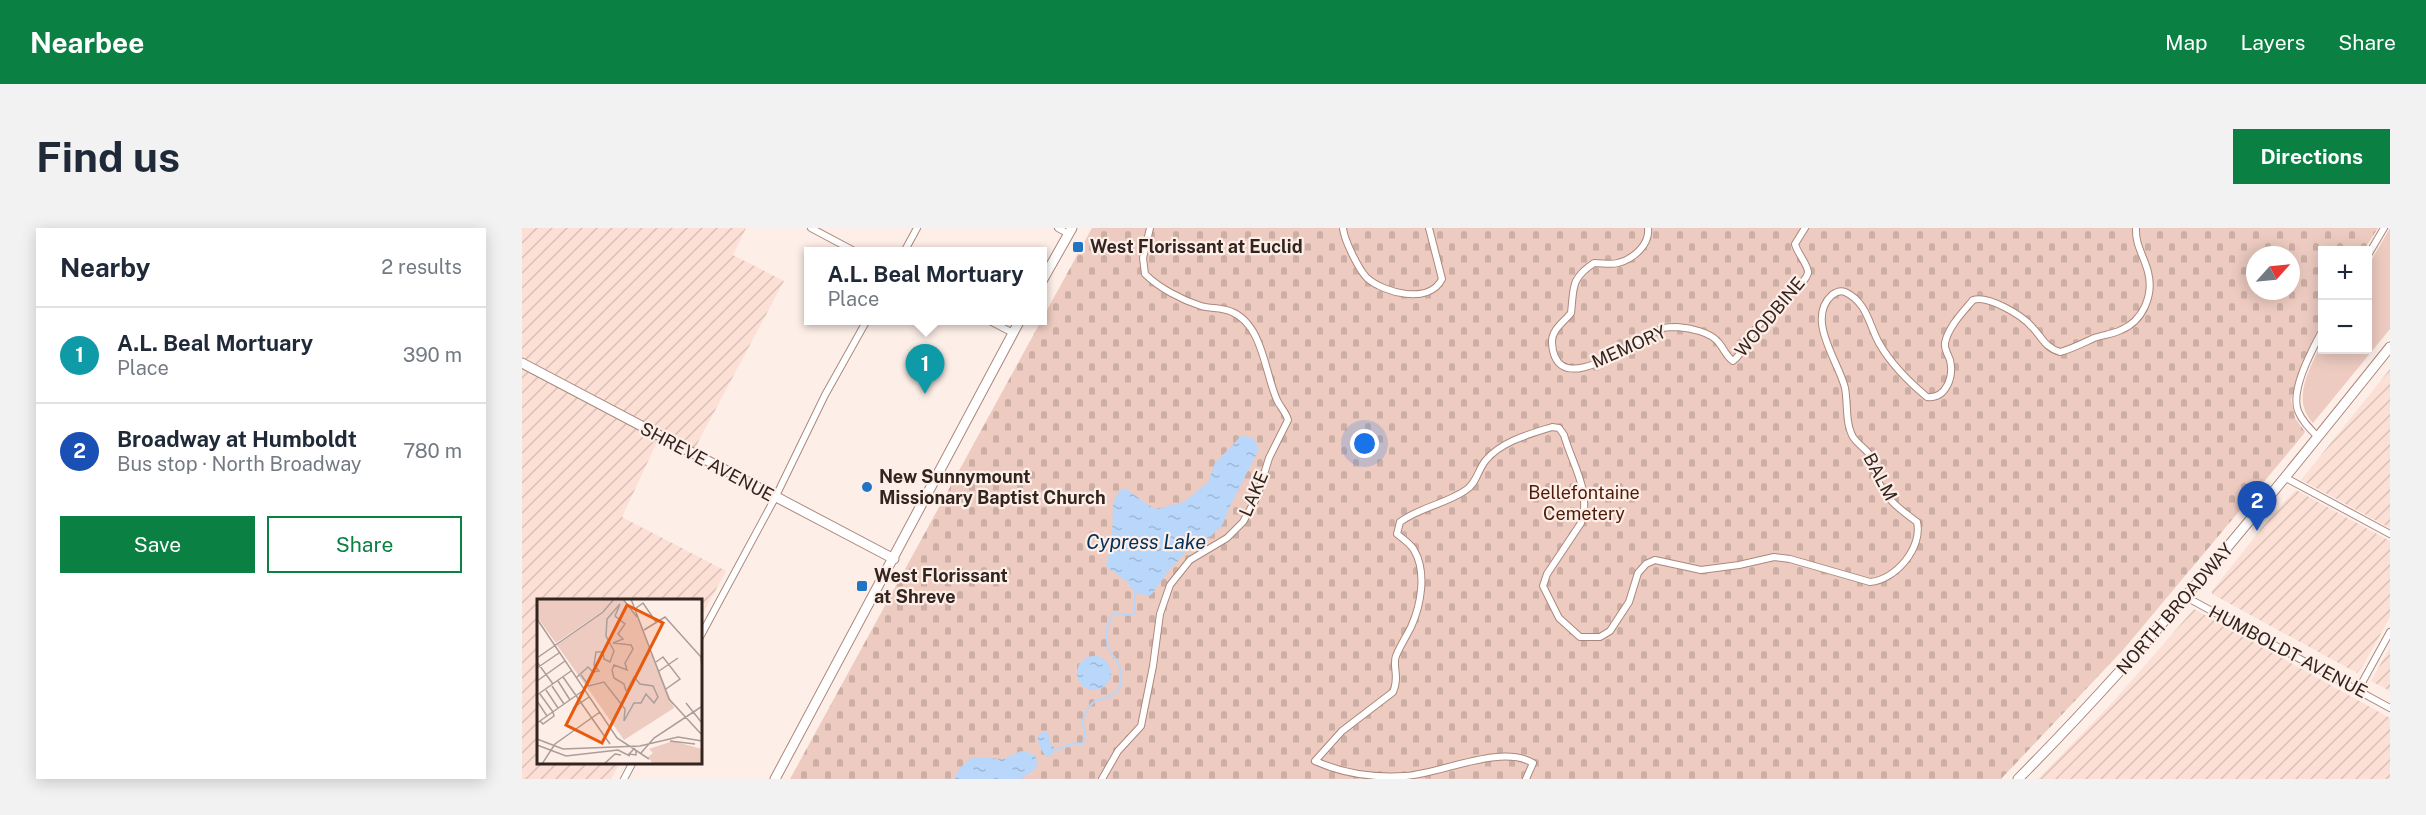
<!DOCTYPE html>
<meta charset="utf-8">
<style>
:root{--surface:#fff;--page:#f2f2f3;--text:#1f2937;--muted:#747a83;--line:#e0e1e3;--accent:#0b8043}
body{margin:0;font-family:"Public Sans",sans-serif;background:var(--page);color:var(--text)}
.controls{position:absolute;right:18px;top:18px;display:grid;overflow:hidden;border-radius:0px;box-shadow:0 3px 15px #0003}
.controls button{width:54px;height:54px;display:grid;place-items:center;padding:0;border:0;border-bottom:2px solid var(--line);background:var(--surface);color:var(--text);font:30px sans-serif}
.compass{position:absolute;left:1724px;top:18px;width:54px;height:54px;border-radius:50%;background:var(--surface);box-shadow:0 3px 15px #0003;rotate:63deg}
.you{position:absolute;left:843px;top:216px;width:21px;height:21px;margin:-15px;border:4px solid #fff;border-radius:50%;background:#1a73e8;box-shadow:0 0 0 9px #1a73e833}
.badge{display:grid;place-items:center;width:39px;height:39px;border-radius:50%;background:var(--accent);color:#fff;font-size:20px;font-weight:700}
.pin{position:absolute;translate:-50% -50px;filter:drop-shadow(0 2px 3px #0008)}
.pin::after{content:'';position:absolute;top:32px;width:21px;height:18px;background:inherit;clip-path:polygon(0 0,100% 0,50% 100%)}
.popup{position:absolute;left:282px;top:19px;width:243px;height:78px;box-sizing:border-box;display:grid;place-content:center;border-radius:0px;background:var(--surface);filter:drop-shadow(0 2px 4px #0005);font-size:20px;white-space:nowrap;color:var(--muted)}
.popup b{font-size:22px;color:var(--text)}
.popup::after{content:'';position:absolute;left:50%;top:100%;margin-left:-12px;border:12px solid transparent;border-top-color:var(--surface)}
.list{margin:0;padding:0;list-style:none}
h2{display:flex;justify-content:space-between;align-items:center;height:78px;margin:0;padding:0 24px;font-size:26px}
h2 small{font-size:20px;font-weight:400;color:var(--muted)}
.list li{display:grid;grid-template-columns:39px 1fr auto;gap:18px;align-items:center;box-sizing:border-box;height:96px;padding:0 24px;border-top:2px solid var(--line)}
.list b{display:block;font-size:22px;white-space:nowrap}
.list p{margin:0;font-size:20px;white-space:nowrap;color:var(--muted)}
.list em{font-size:20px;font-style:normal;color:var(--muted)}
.actions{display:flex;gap:12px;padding:18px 24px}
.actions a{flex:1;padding:14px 0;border:2px solid var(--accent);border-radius:0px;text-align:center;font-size:21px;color:var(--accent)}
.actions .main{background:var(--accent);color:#fff}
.map{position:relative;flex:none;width:1868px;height:551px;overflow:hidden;border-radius:0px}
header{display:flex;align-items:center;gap:36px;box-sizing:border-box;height:84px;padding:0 30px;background:var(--accent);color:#fff}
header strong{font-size:28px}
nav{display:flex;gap:33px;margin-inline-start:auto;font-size:21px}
.intro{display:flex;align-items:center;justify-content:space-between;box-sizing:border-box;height:144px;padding:0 36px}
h1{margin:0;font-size:42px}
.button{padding:15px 27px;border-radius:0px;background:var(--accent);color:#fff;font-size:21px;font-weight:700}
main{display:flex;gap:36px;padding:0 36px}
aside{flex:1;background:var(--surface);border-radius:0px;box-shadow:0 3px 15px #0003}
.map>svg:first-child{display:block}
.industrial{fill:url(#industrial-furrows)}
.cemetery{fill:url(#cemetery-stones);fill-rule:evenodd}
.park{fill:#edcbc0}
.water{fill:url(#water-ripples)}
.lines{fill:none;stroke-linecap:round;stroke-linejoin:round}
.stream{stroke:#b8d7fa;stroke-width:2}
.street-casing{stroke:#ac887c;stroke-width:8}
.secondary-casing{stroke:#ac887c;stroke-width:11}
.street{stroke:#fff;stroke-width:6}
.secondary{stroke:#fff;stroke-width:9}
.poi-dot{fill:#2174c3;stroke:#feeee8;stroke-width:2}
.labels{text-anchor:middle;stroke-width:4.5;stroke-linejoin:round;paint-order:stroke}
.poi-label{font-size:18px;font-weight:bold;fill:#32241f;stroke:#feeee8;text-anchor:start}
.street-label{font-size:18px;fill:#32241f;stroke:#feeee8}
.park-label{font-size:18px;fill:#511a04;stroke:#feeee8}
.water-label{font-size:20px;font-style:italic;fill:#01305a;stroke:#feeee8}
.inset-road{fill:none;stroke:#ac9d98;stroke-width:1.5}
.view{fill:#e8590c;fill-opacity:0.15;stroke:#e8590c;stroke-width:3}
.inset-edge{fill:none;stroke:#32241f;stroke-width:3}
</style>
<header>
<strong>Nearbee</strong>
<nav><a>Map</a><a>Layers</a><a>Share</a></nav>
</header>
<div class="intro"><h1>Find us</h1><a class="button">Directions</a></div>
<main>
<aside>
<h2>Nearby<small>2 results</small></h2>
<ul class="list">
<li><span class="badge" style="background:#0f9aa8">1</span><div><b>A.L. Beal Mortuary</b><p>Place</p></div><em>390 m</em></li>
<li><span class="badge" style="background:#1a4fb4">2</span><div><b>Broadway at Humboldt</b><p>Bus stop · North Broadway</p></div><em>780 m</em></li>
</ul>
<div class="actions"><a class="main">Save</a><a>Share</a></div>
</aside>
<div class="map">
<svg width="1868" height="551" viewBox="0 0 1868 551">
<defs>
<pattern id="industrial-furrows" width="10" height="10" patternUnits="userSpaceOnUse" patternTransform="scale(1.5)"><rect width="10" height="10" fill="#fce0d6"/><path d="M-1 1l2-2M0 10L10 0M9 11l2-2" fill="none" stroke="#d8c0b7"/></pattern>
<pattern id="cemetery-stones" width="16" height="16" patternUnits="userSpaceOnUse" patternTransform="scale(1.5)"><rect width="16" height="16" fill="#edcbc0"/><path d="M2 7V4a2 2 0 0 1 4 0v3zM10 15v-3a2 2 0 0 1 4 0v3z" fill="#ccaea5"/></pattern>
<pattern id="water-ripples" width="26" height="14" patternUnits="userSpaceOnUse" patternTransform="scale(1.5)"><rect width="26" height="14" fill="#b8d7fa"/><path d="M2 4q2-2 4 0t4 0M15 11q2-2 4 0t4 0" fill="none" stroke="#9fb8d6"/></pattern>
</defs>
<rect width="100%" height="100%" fill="#feeee8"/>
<!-- industrial -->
<path class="industrial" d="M0,0H224L211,27L262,53L173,220L135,214L100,289L204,343L179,389L178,373H16V534L98,535L89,551H0Z
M1868,141V300L1779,252Z
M1774,262L1868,313V389L1841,438L1835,445L1690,366V363L1753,283Z
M1672,381L1868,490V551H1516L1590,475Z
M1868,419V463L1849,453Z"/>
<!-- cemetery -->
<path class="cemetery" d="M570,0H1856L1842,22H1800V93L1780,135L1769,172L1773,190L1783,204L1781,207L1601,422L1479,551H268ZM1733,27H1769V63H1733Z"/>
<!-- park -->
<path class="park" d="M1868,0V101L1791,195C1768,171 1789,139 1800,114V122H1846V38Z"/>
<!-- water -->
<path class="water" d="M720,207L732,211L737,221L707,280L701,296L688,309L667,321L647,342L630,366L627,368L613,365L605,354L584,338L590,311L591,275L597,263L603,260L626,277L634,281L662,274L686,254L693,235Z
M555 445a17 17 0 1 1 34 0a17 17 0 1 1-34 0Z
M522,504H526L528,515L532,519L531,526L525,529C519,523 514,514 517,506Z
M499,523L512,526L516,535L513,541L499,551H432L437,541L450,529L481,531Z"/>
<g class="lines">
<!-- stream -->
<path class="stream" d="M533,522L553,515L561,517L563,502L560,494C562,488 566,478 572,474C577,471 584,470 590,467C607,456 598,433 586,422L584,403L591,386C598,383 605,390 613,385V365"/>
<!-- street casing -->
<g class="street-casing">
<path id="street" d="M289,0L334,24
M536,0L547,6
M821,0C822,12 837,42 845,50C862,65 907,77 920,51L907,0
M1126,0C1128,16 1112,31 1096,35C1089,37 1080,35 1072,35C1048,51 1052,60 1049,85C1042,94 1029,102 1030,115C1034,177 1117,108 1142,100C1145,99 1151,99 1155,99C1168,100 1189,104 1197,115C1202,121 1204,128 1211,133C1221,125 1225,113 1232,103C1240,92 1251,81 1260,72C1267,64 1283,56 1286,45C1287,38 1275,25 1273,16L1283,0
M382,24L395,0
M1846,27L1862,0
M466,92L491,105
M1796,209C1788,201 1780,193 1776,183C1768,162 1790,122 1800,103
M1764,250L1868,306
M1664,369L1868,480
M178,409L253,270L303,167L345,92
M1836,462L1868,404
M102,551L111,534
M580,551L596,523L619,498L631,438L638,386L648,357L668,332L705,310L721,294L735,269L747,230L766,192C764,184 758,179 755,172C743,146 741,97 710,84C700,79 689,81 679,78C660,72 637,60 623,46L621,30L628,0
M1004,551L1011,535C979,516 921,545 884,548C853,550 822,546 793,533L820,503L871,464C878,449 870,437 874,428C878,418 884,409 889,399C899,377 905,344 892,322C888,315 881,311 875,306L878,294C898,279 924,276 944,262C955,255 956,241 964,232C980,213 1008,206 1030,199L1037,200L1042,207C1050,236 1070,264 1059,295L1025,346L1021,358L1037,390L1058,409H1078L1088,403L1107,374L1116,345L1124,336L1133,332L1179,342L1217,337L1252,329L1268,331L1348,354C1374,352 1401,319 1395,294C1379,282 1366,273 1357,255C1354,247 1353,237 1349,229C1345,221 1336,217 1331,209C1323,195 1326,175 1323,160C1317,134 1283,91 1310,67C1314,64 1318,62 1323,64C1345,74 1347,97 1357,115C1369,136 1387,154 1405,169C1424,171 1432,149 1428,132C1426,126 1422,121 1423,115C1426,99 1441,84 1451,72C1466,67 1500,87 1510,99C1521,110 1522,119 1538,124C1550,121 1561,115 1572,110C1581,107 1591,106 1599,102C1621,93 1632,67 1626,44C1622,28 1613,17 1614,0"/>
</g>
<!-- secondary casing -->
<g class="secondary-casing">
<path id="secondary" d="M520,53L550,0
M0,135L372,331
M253,551L498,92
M1496,551C1630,416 1749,268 1868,119"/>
</g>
<!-- street -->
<use href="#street" class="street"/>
<!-- secondary -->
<use href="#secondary" class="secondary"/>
</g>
<!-- markers -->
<g class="poi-dot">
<rect x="550" y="13" width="12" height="12" rx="3"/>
<circle cx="345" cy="259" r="6"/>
<rect x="334" y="352" width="12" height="12" rx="3"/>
</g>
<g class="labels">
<!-- poi labels -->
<g class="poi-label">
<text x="568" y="25">West Florissant at Euclid</text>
<text x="357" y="255">New Sunnymount<tspan x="357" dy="21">Missionary Baptist Church</tspan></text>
<text x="352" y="354">West Florissant<tspan x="352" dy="21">at Shreve</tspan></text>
</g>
<!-- street labels -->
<g class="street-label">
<text transform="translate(1248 89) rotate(-50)" y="6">WOODBINE</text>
<text transform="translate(1107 119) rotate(-24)" y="6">MEMORY</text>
<text transform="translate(185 234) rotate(28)" y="6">SHREVE AVENUE</text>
<text transform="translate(1358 249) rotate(62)" y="6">BALM</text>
<text transform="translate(732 266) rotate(-67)" y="6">LAKE</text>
<text transform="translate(1653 381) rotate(-49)" y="6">NORTH BROADWAY</text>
<text transform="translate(1766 424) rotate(28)" y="6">HUMBOLDT AVENUE</text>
</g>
<!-- park labels -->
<g class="park-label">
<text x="1062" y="271">Bellefontaine<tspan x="1062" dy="21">Cemetery</tspan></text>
</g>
<!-- water labels -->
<g class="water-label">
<text x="624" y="321">Cypress Lake</text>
</g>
</g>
<!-- overview -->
<g transform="translate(15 371)">
<rect width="165" height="165" fill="#feeee8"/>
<path d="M0,0H76L66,12L19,44L0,18ZM78,0H86L101,18L137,109L87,141L20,46L66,13Z" fill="#edcbc0"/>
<path d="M136,142L165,150V165H116L111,158L116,154L112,150Z" fill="#edcbc0"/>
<path class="inset-road" d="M86,0L100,18M94,0L132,100L165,136M98,10L106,4L119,23M0,20L80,139L112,160M107,31L128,18L164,58L165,68M0,59L66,13L77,0M0,63L16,85M119,63L126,58L143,80L129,90M0,69L22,54M122,72L141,59M44,76L52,87L67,83L88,110L87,122M26,78L73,145M39,79L51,68L56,73L62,72L57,66L59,53H66L67,60L73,63L77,52L69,37L70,20L83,5L78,17L88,25L81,35L86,40L76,44L94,46L96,50L88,64L90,71L77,66L75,71L77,79L87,85L89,92M0,82L28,62M21,82L33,101M15,87L27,105M9,91L21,109M3,95L16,113M0,96L34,72M0,102L10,117M149,104L165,124M36,109L52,98M3,122L6,125L17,117L16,113M87,122L97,104H104L109,95L117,104L121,98L116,87L103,85L97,78L90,92M0,124L47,91M0,140L26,150L103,147L141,138L165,142M133,142L158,145M0,146L29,157L81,151L93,157M98,149L92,155L99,156V152M104,154L117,139L164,108M5,165L18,145L63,113M67,165L78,155L84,156"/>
<path class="view" d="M90,6L126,24L65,144L29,126Z"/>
<rect width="165" height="165" class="inset-edge"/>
</g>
</svg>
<div class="controls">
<button>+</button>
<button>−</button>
</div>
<svg class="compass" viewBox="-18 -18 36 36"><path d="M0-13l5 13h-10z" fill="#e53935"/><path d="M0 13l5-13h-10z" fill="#747a83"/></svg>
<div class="you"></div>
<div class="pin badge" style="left:403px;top:166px;background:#0f9aa8">1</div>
<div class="popup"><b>A.L. Beal Mortuary</b>Place</div>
<div class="pin badge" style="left:1735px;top:303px;background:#1a4fb4">2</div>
</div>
</main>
